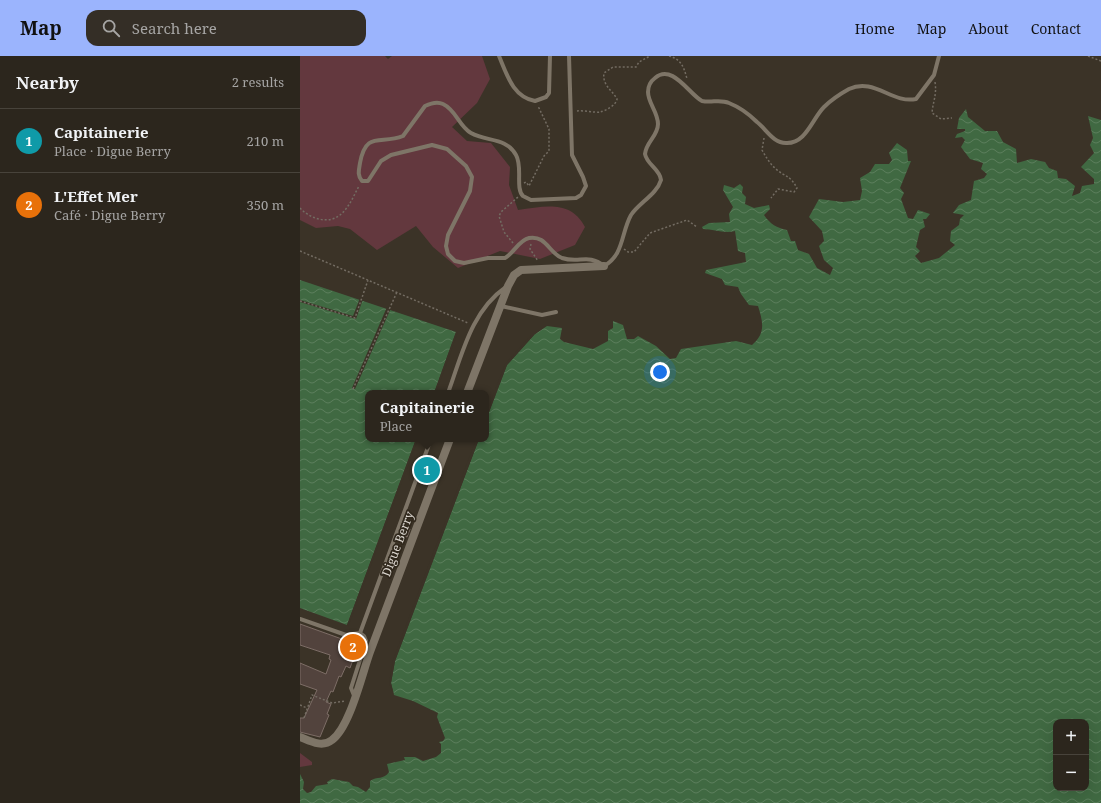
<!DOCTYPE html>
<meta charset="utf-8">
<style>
:root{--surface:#2c261d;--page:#342e26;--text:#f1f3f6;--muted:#a6a5a4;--line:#48433b;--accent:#9bb4fd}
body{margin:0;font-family:"Noto Serif",serif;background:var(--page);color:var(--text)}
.controls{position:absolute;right:12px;bottom:12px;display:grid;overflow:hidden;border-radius:8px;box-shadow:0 4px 16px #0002}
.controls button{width:36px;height:36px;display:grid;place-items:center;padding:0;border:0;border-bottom:1px solid var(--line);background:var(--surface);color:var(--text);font:20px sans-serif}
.you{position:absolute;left:360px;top:316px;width:14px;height:14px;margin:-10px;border:3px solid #fff;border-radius:50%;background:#1a73e8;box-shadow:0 0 0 6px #1a73e833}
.badge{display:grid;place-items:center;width:26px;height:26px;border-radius:50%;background:var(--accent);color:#fff;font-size:13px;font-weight:700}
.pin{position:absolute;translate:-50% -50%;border:2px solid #fff;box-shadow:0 1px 4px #0006}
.popup{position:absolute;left:65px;top:334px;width:124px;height:52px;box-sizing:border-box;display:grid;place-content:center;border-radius:8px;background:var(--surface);filter:drop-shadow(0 1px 3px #0005);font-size:13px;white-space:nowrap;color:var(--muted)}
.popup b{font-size:15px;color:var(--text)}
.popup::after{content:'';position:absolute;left:50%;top:100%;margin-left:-8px;border:8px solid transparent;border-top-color:var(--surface)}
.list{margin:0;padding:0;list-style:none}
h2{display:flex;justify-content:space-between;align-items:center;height:52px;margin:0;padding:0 16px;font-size:17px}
h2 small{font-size:13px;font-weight:400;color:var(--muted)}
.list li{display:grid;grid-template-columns:26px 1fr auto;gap:12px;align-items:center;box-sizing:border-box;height:64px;padding:0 16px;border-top:1px solid var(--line)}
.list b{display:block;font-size:15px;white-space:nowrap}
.list p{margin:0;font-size:13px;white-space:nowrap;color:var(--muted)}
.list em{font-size:13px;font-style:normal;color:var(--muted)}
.icon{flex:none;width:22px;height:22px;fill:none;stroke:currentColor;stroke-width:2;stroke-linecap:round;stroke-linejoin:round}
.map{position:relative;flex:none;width:801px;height:747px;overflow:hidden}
header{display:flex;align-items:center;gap:24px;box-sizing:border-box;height:56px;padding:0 20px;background:var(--accent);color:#111}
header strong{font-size:19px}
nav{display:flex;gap:22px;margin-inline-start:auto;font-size:14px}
.search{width:280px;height:36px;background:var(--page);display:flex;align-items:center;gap:10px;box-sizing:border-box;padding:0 14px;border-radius:12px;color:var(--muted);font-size:15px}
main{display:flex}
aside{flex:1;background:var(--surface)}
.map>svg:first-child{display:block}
.grass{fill:#63383e}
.water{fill:url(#water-waves);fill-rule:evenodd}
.pier{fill:#3b3327}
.building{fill:#52433d;stroke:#7d6d66}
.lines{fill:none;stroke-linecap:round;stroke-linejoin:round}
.path{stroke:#736c62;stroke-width:1.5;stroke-dasharray:2 2;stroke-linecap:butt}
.lane{stroke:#7e7567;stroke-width:4}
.street{stroke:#7e7567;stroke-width:8}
.labels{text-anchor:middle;stroke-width:3.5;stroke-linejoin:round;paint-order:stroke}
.street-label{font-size:12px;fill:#dcd7d0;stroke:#31291d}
</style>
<header>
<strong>Map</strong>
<div class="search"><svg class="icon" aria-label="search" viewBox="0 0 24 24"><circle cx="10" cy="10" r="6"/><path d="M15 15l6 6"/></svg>Search here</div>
<nav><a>Home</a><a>Map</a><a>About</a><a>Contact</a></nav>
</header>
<main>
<aside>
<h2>Nearby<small>2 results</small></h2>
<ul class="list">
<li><span class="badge" style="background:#0f9aa8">1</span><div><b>Capitainerie</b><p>Place · Digue Berry</p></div><em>210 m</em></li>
<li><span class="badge" style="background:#e8710a">2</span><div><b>L'Effet Mer</b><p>Café · Digue Berry</p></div><em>350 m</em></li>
</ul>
</aside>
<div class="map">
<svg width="801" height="747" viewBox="0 0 801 747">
<defs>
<pattern id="water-waves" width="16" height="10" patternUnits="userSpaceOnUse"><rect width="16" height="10" fill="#406942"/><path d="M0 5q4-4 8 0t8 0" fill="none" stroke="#5b7e5c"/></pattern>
</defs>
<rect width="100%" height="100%" fill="#3b3327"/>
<!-- grass -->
<path class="grass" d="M0,0H85L88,3L92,0H182L190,23L177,47L152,71L167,85L191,87L210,111L209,129L218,154C244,151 270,143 285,171L275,189L240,203L200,195L158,212L133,191L116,170L77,194L50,173L38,170L16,172L0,164Z
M0,697L12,706V709L0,711Z"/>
<!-- water -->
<path class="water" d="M666,53L668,61L685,75H697L703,86L716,93L717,107L731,103L745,106L749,112L757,115L758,122L766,123L775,130L772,140L780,137L782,130L794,128V123L781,111L794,97L790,89L793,82L788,60L801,64V747H0V718L4,726L3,733L7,737L11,736L16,730L28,728L27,726L32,723L49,726L53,730L58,731L66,736L70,731V725C77,720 84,724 89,716L87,708L105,704L104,701H115L123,705L136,701L141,697V688L139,686L143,685L145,682L137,661L138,657L113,645L94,639L91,627L95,605L179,383H186V364L207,309L234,279L247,270L262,272L260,283L264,286L293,293L308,285V275L313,272V265L323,269L327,283H334L338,280L356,290L370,303L376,302L381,293L436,285L452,289C466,277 463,266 458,250L449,249L441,238L438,231L425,229L422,223L405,217L406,214L446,206L445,197L438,195L435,175C424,178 414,173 403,173L402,171L409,167L430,166L429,158L433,151L423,134L424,129L434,132L440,128L443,131L442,137L446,141L445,148L454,152L469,149L470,153L464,159C470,168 477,172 487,174L491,185H495L498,194L509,198L517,212L530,219L533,212L524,204L519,190L524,185L522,175L509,161L519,143L543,146L560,144L562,135L560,122L570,116L575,108H589L592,104L589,97L597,87L607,94L608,105H611L600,132L604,137L601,143L608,162L613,163L618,154L630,158L626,163H623L625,171L620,174L616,191L620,195L615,200L621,207L639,202L655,189L650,185L651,175L659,169L660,163L664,159L653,157L659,149L671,144L674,125L684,122L687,118L681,113L683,107L670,103L661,91L665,84L662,81L655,82L657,78L665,75V73H657L659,62ZM756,666H786V732H756Z
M0,224L156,276L134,337H68V383H116L47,569L0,552Z"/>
<!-- pier -->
<path class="pier" d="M60,242L63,243L56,263L0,246V244L53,260Z
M87,251L91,252L55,333L52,332Z
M156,276H158L136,337H134Z
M231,279H234L207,309L186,364V358L205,308Z
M116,383H118L48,571L47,569Z
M176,383H179L95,605L91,627L94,639L89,627L93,604Z"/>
<!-- building -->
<path class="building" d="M127,403L135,405L128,425L120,423Z
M103,470L110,473L107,481L100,478Z
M0,568L53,587L52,590L54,591L51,600L54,601L50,612L46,610L41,621L39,620L33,636L31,635L26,646L31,648L27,658L29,659L20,681L0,676V662H4L17,634L0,628V607L26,618L31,604L29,603L30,599L0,589Z"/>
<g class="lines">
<!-- path -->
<path class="path" d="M369,0C381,3 384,11 387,23
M788,0L801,5
M635,26C637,39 633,45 632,57L641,63L652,62
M277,55C284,54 295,57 300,56C306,55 317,48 317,43C312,34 302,29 304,17L313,11H336L339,6L350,0
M464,82L462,94C466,101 470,108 476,113C486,122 489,118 497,132L494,136L478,133L471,142
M224,127L226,126L229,130L244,100L249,95V73L238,50
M0,152C9,162 28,169 40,159C49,152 54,139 59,130
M213,187L204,176L199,160L201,156L218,141
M231,188L230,193L238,205
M324,193L328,196H334L350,177L387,164L397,171
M0,195L168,267
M0,245L55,262L68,224
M53,333L97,236
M0,649L7,652
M4,662L12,639L32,647L45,645"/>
<!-- lane -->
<path class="lane" d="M199,0C207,19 213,41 235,45L246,41L249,37L250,0
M269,0L272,99L283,121L286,130L281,139L276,142L231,144L223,140C215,132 223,111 216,99C206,81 187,86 171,77C159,70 156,54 143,48C137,45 131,47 125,50L103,80C81,89 66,74 60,107C59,114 57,119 62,125H68L81,105L91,99L132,89L147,93L166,110L172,121L170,135L148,179L146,190L148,198L155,205L164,207L188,202H205C214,197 219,184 229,182C246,179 249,197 262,202C279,208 288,197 304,210C324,199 321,177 331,159C339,147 357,138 361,124C360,113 347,109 345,98C346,86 358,80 358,68C358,56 348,47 348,36C348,30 351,25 355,22C372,7 389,38 402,45C412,47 420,43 429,47C439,51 450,59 457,66C466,73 473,87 486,87C506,88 512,63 524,51C531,44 540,38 549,33C574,21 592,48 616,43L634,19L639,0
M201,250L242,259L256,256
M148,337C162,299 171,255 206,231
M0,563L46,579L60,577
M60,577L131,383
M55,642L51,632L66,585L64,580L60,577"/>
<!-- street -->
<path class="street" d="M167,337L208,230L214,219L221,214L304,210
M0,681C10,685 22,692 32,684C50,671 62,618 70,596C97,525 123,454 150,383"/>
</g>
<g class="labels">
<!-- street labels -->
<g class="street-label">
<text transform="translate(98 488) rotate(-69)" y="4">Digue Berry</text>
</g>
</g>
</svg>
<div class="controls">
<button>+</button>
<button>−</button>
</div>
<div class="you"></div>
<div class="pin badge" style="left:127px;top:414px;background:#0f9aa8">1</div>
<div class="popup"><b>Capitainerie</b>Place</div>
<div class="pin badge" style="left:53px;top:591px;background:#e8710a">2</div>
</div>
</main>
